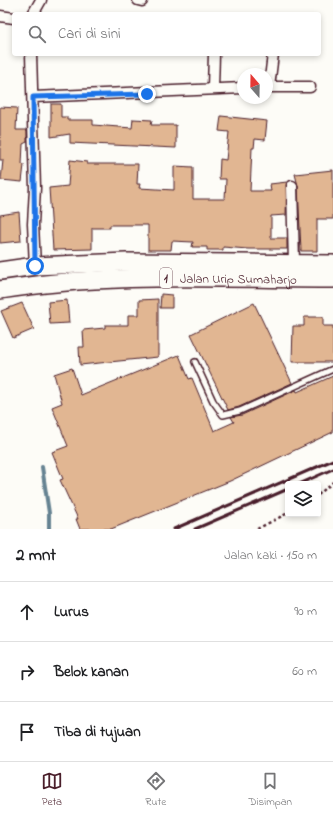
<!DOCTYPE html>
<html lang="id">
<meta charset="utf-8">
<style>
:root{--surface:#fff;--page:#f6f6f6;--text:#202124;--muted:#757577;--line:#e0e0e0;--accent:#4a1f2b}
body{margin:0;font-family:"Indie Flower",sans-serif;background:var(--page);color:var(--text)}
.controls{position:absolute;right:12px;bottom:12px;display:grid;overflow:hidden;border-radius:4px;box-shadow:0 2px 6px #0003}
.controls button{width:36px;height:36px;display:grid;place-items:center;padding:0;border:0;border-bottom:1px solid var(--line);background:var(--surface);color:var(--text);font:20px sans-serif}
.compass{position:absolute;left:237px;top:68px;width:36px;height:36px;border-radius:50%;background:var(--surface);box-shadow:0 2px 6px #0003;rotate:340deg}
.stop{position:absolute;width:12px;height:12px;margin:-9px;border:3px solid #1a73e8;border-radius:50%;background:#fff}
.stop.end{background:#1a73e8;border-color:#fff;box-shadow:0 1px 4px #0008}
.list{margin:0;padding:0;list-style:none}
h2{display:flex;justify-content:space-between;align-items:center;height:52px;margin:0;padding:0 16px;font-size:17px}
h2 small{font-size:13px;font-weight:400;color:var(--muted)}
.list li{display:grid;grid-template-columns:26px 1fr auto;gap:12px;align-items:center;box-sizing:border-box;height:60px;padding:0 16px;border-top:1px solid var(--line)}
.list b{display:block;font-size:15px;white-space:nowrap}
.list em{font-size:13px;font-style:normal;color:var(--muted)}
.icon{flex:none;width:22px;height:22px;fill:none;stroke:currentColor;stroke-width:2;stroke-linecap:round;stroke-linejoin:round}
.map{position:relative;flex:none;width:333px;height:529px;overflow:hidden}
.search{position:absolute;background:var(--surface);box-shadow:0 2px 6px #0003;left:12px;right:12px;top:12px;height:44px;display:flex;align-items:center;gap:10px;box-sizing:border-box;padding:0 14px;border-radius:4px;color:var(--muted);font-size:15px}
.sheet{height:232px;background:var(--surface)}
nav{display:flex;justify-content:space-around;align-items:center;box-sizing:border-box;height:56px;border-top:1px solid var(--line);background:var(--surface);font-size:11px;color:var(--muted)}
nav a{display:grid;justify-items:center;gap:2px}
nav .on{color:var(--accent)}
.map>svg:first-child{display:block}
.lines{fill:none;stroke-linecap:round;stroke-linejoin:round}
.stream{stroke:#668392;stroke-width:4}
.building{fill:#e1b692;stroke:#4a1f2b}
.service-casing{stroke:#4a1f2b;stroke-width:8}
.minor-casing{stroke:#4a1f2b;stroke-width:13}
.trunk-casing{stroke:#4a1f2b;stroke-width:20}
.path{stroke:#4a1f2b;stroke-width:2.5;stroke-dasharray:3 3;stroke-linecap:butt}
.service{stroke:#fdfcf7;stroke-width:5}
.minor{stroke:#fdfcf7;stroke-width:10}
.trunk{stroke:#fdfcf7;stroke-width:17}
.rail{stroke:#4a1f2b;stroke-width:3}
.route{stroke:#1a73e8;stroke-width:5}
.labels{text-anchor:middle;stroke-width:3;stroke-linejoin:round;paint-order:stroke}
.shield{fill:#fdfcf7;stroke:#806168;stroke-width:1}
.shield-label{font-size:12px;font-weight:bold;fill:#4a1f2b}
.street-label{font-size:13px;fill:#4a1f2b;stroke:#fdfcf7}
</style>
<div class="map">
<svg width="333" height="529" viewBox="0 0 333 529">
<rect width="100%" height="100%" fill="#fdfcf7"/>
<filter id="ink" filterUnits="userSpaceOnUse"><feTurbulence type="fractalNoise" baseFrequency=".025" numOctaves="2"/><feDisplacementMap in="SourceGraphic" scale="8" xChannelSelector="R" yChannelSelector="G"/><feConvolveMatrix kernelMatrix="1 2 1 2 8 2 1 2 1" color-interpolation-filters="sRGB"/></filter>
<g filter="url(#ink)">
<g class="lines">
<!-- stream -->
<path class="stream" d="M42,467L49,513V529"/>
</g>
<!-- building -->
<path class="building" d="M51,104H61V117H67V120H93V125L132,128L133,119L152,120L151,125H176V148L70,143V134L51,137Z
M0,107L17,108L16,130H27V142L23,144L22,164L24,165L22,182L1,180L3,160H0Z
M221,116L267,121L265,140L255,139L254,148H252L250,191H271L270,184L287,182L286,215L271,216V238H287V249H248L223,247V250H207V247H192L193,242L172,241L171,250H148V225H110V228H92V249L53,250L49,188L68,186L70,160L87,162V164H138L137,184H140L139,188L174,190V166L193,167V199H225L226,179H219L220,159L226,160L229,132L219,131Z
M333,170V219H317V251H301L298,186L295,174Z
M19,212L21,241L0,243V215Z
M161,294L172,295V308H160Z
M158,299V357L80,365L79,347H84L83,330L105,328V325H128V315H139V300Z
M67,300L69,323L50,324L48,302Z
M22,303L34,329L13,338L1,311Z
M254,303L292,383L239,407L228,410L191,334Z
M304,317H323V326H333V362H292L293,326H304Z
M179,355L189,379L192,378L214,431L234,422L231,417L242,415L296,390L297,392L333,376V432L230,481L111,529H80L76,519H78L60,480L63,479L52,452L68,446L52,407L62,403L54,374L72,368L81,395Z"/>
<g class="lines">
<!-- service casing -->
<g class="service-casing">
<path id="service" d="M195,362L213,401L223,415L240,411L333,369"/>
</g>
<!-- minor casing -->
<g class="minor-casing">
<path id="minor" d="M138,0L142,1
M33,14L41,0
M0,16L14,18
M31,54L35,188L33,224L35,266
M267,87H310
M269,87L273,54
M213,88L214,54
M33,97L243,88
M292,186L294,263"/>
</g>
<!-- trunk casing -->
<g class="trunk-casing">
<g id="trunk">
<path d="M0,271L35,266L126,262L333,264"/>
<path id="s1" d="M0,290C110,272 222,279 333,279"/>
</g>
</g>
<!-- path -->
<path class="path" d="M318,495L333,482
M257,529L288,513"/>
<!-- service -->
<use href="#service" class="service"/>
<!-- minor -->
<use href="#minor" class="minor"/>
<!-- trunk -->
<use href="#trunk" class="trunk"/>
<!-- rail -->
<path class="rail" d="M299,484L333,469
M174,529L333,460
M195,529L288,489"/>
</g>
</g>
<g class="lines" filter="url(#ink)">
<!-- route -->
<path class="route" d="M35,266L33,97L147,94"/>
</g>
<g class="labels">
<!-- shield labels -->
<rect class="shield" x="160" y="268" width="12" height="20" rx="3"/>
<g class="shield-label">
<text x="166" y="282">1</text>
</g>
<!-- street labels -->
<g class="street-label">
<text dy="5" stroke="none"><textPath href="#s1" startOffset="239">Jalan Urip Sumaharjo</textPath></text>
</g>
</g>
</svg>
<div class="controls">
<button><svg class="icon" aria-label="layers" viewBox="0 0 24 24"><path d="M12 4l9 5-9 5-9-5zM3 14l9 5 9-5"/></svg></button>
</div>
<svg class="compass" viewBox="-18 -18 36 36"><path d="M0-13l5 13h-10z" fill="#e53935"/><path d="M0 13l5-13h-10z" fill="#757577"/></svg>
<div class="stop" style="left:35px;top:266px"></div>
<div class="stop end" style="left:147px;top:94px"></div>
<div class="search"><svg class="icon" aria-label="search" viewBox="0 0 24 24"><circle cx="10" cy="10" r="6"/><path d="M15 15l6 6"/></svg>Cari di sini</div>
</div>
<section class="sheet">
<h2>2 mnt<small>Jalan kaki · 150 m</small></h2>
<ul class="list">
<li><svg class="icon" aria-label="ahead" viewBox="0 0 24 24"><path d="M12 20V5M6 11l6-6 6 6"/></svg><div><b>Lurus</b></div><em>90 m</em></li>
<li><svg class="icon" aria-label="right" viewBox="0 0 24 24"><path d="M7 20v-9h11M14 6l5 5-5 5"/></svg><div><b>Belok kanan</b></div><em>60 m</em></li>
<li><svg class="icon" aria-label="arrive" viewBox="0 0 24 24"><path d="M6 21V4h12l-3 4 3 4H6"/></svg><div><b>Tiba di tujuan</b></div></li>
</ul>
</section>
<nav>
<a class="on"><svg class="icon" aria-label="map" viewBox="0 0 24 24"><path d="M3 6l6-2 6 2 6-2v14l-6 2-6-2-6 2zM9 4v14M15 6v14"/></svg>Peta</a>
<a><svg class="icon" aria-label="directions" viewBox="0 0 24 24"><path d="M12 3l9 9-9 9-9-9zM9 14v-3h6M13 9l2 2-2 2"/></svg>Rute</a>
<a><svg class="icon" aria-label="saved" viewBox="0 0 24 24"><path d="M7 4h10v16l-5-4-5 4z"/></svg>Disimpan</a>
</nav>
